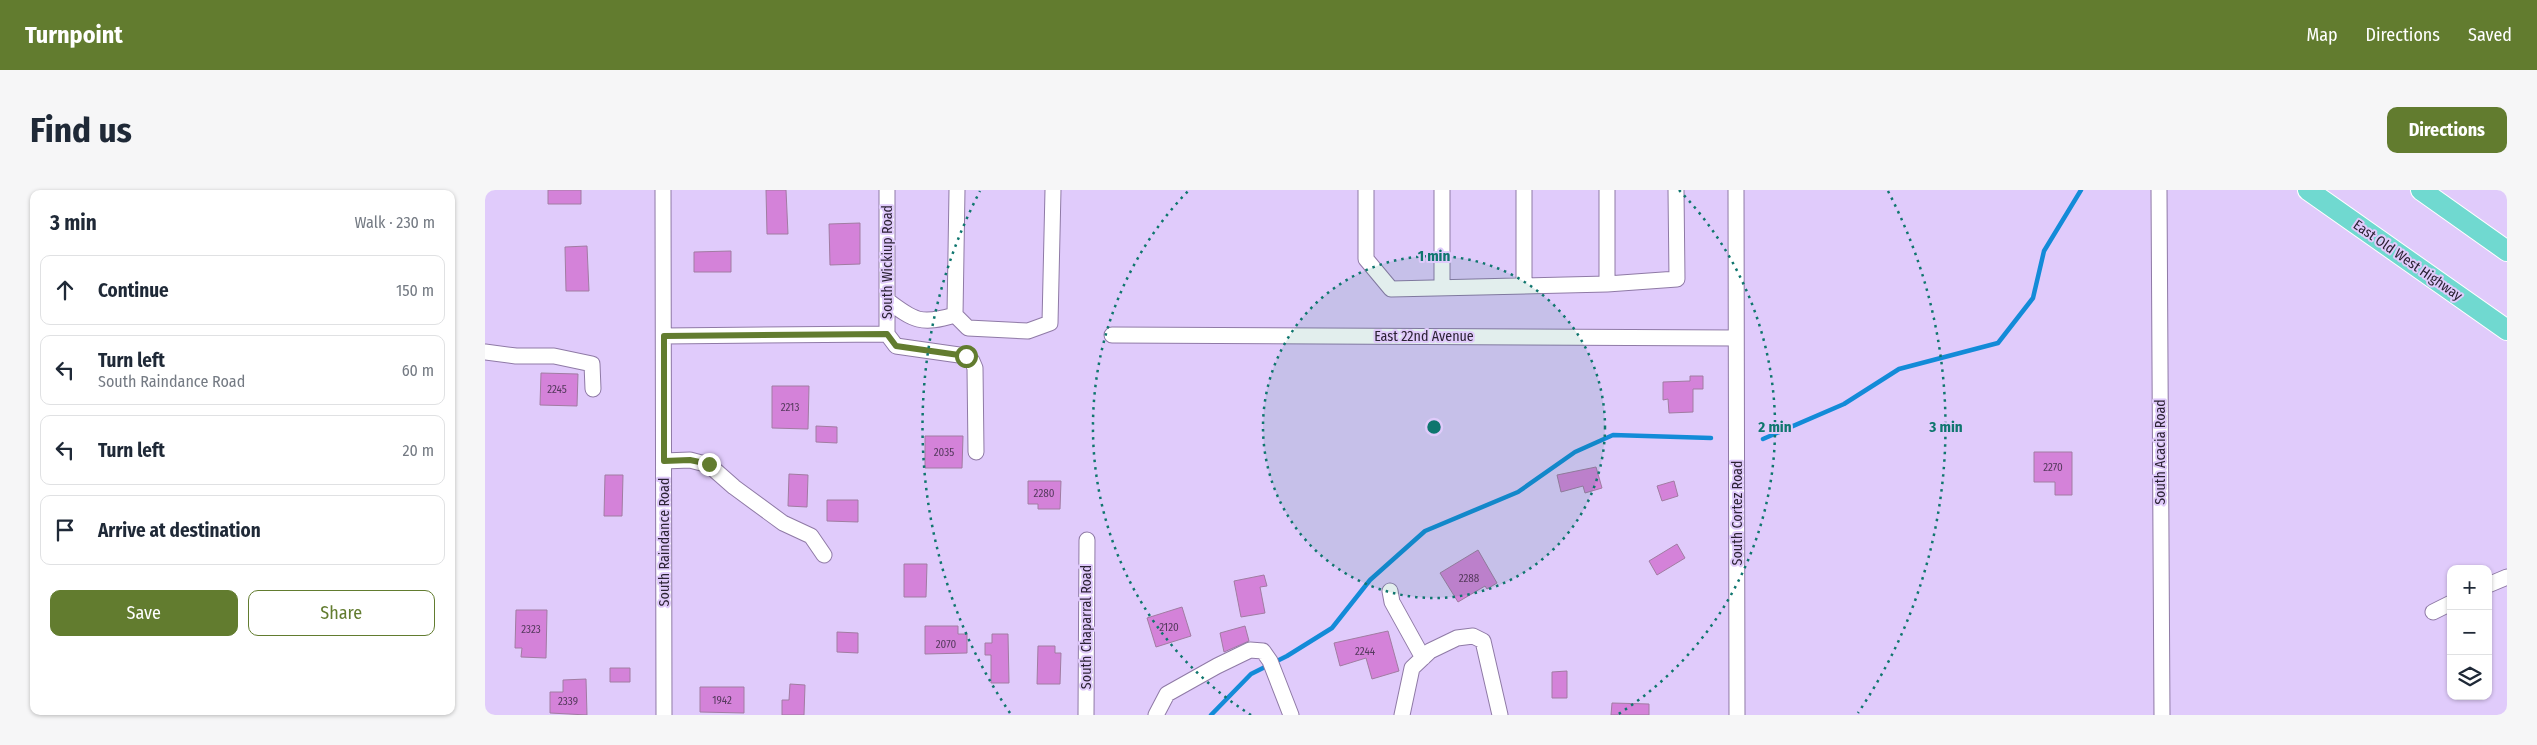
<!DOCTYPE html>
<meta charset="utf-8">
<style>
:root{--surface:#fff;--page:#f6f6f7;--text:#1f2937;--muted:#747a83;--line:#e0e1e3;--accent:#627c2f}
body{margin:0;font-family:"Fira Sans Condensed",sans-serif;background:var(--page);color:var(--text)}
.controls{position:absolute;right:15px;bottom:15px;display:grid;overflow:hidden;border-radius:10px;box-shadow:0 1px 4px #0004}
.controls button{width:45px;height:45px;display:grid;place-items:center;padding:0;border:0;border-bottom:1px solid var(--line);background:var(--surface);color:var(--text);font:25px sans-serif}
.stop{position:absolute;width:15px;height:15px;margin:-11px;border:4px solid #627c2f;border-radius:50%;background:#fff}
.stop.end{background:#627c2f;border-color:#fff;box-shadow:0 1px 5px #0008}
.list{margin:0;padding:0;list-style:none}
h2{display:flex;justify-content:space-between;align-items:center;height:65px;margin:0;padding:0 20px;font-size:21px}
h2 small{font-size:16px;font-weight:400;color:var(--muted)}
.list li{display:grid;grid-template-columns:32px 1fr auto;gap:15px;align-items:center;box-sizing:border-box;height:70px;margin:0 10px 10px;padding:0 10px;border:1px solid var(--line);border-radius:10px}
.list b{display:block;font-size:19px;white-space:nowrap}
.list p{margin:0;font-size:16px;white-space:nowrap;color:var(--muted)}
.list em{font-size:16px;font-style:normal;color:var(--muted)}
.actions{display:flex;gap:10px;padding:15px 20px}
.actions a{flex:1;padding:11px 0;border:1px solid var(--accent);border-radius:10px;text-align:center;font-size:18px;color:var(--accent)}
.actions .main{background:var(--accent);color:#fff}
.icon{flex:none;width:28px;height:28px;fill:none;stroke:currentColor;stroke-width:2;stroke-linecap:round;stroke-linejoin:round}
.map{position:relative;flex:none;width:2022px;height:525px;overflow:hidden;border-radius:10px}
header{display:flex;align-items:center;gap:30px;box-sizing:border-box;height:70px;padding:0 25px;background:var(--accent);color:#fff}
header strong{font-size:24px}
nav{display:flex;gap:28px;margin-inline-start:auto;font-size:18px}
.intro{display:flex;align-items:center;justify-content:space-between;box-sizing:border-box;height:120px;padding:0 30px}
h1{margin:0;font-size:35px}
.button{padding:12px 22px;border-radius:10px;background:var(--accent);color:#fff;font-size:18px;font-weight:700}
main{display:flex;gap:30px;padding:0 30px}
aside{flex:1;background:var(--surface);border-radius:10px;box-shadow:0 1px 4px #0004}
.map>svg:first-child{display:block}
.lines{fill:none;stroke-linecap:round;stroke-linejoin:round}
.stream{stroke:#138bd8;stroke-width:4.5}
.building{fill:#d482d9;stroke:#a17ca2}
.minor-casing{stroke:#8f7aa6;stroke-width:17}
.major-casing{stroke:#fff;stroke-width:22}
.minor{stroke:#fff;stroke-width:15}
.major{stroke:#70d9d0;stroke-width:20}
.route{stroke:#627c2f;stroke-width:6}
.ring{fill:none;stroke:#0f766e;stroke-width:2.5;stroke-dasharray:2.5 5}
.labels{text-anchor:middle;stroke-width:4;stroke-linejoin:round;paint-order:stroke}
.number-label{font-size:11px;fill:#553a5d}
.street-label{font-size:14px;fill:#2b2234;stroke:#e0cbfb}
.centre{fill:#0f766e;stroke:#e0cbfb;stroke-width:2.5}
.ring-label{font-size:15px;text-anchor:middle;font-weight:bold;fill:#0f766e;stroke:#e0cbfb;stroke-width:4;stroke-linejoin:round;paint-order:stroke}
</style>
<header>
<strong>Turnpoint</strong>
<nav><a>Map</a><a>Directions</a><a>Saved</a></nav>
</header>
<div class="intro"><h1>Find us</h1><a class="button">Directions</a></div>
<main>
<aside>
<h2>3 min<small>Walk · 230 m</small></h2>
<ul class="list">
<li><svg class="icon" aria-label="ahead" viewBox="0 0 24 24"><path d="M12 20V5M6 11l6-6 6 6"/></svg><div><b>Continue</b></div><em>150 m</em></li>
<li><svg class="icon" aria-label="left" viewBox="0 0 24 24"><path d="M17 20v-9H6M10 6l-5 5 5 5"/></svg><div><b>Turn left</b><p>South Raindance Road</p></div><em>60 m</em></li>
<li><svg class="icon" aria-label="left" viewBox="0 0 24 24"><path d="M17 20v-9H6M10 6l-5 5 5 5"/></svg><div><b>Turn left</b></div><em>20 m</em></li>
<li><svg class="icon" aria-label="arrive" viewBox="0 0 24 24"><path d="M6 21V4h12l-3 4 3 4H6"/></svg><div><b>Arrive at destination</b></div></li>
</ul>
<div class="actions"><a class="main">Save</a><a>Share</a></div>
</aside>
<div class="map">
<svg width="2022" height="525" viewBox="0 0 2022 525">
<rect width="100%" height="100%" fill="#e0cbfb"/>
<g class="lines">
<!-- stream -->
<path class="stream" d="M1278,249L1359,214L1414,179L1513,153L1548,108L1559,61L1596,0
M726,525L766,484L802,466L847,438L885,390L940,341L1033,302L1090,262L1128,245L1226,248"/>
</g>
<!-- building -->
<path class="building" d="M63,0H96V14H63Z
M281,0H301L303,44H282Z
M375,33V74L345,75L344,34Z
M102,56L104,101H81L80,57Z
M246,61V82H209V62Z
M56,183L93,184L92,216L55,215Z
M1205,186H1218V199H1208V222L1184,223L1183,209L1178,210V192L1205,191Z
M287,196H324L323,239L287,238Z
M331,236L352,237V253L331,252Z
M440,246H478L477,278H440Z
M1549,262H1587V305H1570V292H1549Z
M1111,277L1117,298L1100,303L1098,296L1076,302L1072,285Z
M304,284L323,285L322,317L303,316Z
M120,285H138L137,326H119Z
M543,291H576L575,319H553V314H543Z
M1189,291L1193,306L1177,311L1172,296Z
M342,310H373V332L342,331Z
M1192,354L1200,368L1172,385L1164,371Z
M993,360L1012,393L1002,399L1000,396L973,412L955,383Z
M419,374H442L441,407H419Z
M779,385L782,396L775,397L780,423L756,427L749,391Z
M697,417L706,446L671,457L662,428Z
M31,420H62L61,468L36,467L37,458H30Z
M440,436H473V444H482V463L440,464Z
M760,436L764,451L739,462L735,443Z
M903,441L914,481L887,489L881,468L855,476L849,453Z
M352,442L373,443V463L352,462Z
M507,444H523L524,493H506V465H500V453H507Z
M553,456H570V463H576L575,494H552Z
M125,478H145V492H125Z
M1082,481V508H1067V482Z
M101,489L102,525L65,523V502H78V490Z
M305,494L320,495L319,525H297V510H304Z
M215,497H259V523L215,522Z
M1127,513L1164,514V525H1126Z"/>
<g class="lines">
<!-- minor casing -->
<g class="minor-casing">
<path id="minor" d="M178,0L179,525
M402,0V144L411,156L481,166L487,171L490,178L491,262
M472,0L470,125L483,138L543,141L565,133L568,0
M881,0V69L906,99L1122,94V0
M957,0V98
M1039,0V96
M1251,0L1252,525
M1674,0L1677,525
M1122,94L1192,89L1191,0
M402,110C429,131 436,135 470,125
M627,145L1251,148
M179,146L402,144
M0,162L31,166H69L107,174L108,199
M179,271L205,270L224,275L249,297L298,333L326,346L339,365
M2003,395L2022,387
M905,401L907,412L938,468
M1948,422L1966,413
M601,525L602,350
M671,525L682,504L732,476L765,460L778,461L785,471L806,525
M917,525L927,478L945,461L972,448L988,446L998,451L1015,525"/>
</g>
<!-- major casing -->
<g class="major-casing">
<path id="major" d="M1823,0L2022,140
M1936,0L2022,61"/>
</g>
<!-- minor -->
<use href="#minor" class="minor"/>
<!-- major -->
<use href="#major" class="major"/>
</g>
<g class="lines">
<!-- route -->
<path class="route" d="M224,274L205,270L179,271V146L402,144L411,156L481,166"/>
</g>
<!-- distance rings -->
<circle cx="949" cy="237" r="171" fill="#0f766e" fill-opacity=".12"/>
<g class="ring">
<circle cx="949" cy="237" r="171"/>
<path d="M766 525A341 341 0 0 1 704 0M1194 0A341 341 0 0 1 1132 525"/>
<path d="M525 523A512 512 0 0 1 495 1M1403 1A512 512 0 0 1 1373 523"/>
</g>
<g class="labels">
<!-- number labels -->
<g class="number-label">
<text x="72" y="203">2245</text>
<text x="305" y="221">2213</text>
<text x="459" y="266">2035</text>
<text x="1568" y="281">2270</text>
<text x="559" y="307">2280</text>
<text x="984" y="392">2288</text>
<text x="684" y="441">2120</text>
<text x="46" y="443">2323</text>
<text x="461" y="458">2070</text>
<text x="880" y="465">2244</text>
<text x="237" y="514">1942</text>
<text x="83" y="515">2339</text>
</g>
<!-- street labels -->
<g class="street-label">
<text transform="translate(1923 70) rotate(35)" y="5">East Old West Highway</text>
<text transform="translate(402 72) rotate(-90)" y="5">South Wickiup Road</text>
<text x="939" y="151">East 22nd Avenue</text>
<text transform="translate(1675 262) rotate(-90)" y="5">South Acacia Road</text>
<text transform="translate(1252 323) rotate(-90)" y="5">South Cortez Road</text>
<text transform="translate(179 352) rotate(-90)" y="5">South Raindance Road</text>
<text transform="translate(601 437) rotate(-90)" y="5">South Chaparral Road</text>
</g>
</g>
<circle cx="949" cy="237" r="8" class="centre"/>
<g class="ring-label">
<text x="949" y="71">1 min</text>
<text x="1290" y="242">2 min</text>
<text x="1461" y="242">3 min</text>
</g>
</svg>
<div class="controls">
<button>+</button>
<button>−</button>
<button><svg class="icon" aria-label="layers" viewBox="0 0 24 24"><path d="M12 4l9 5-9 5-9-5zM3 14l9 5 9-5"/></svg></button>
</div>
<div class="stop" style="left:481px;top:166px"></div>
<div class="stop end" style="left:224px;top:274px"></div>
</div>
</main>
